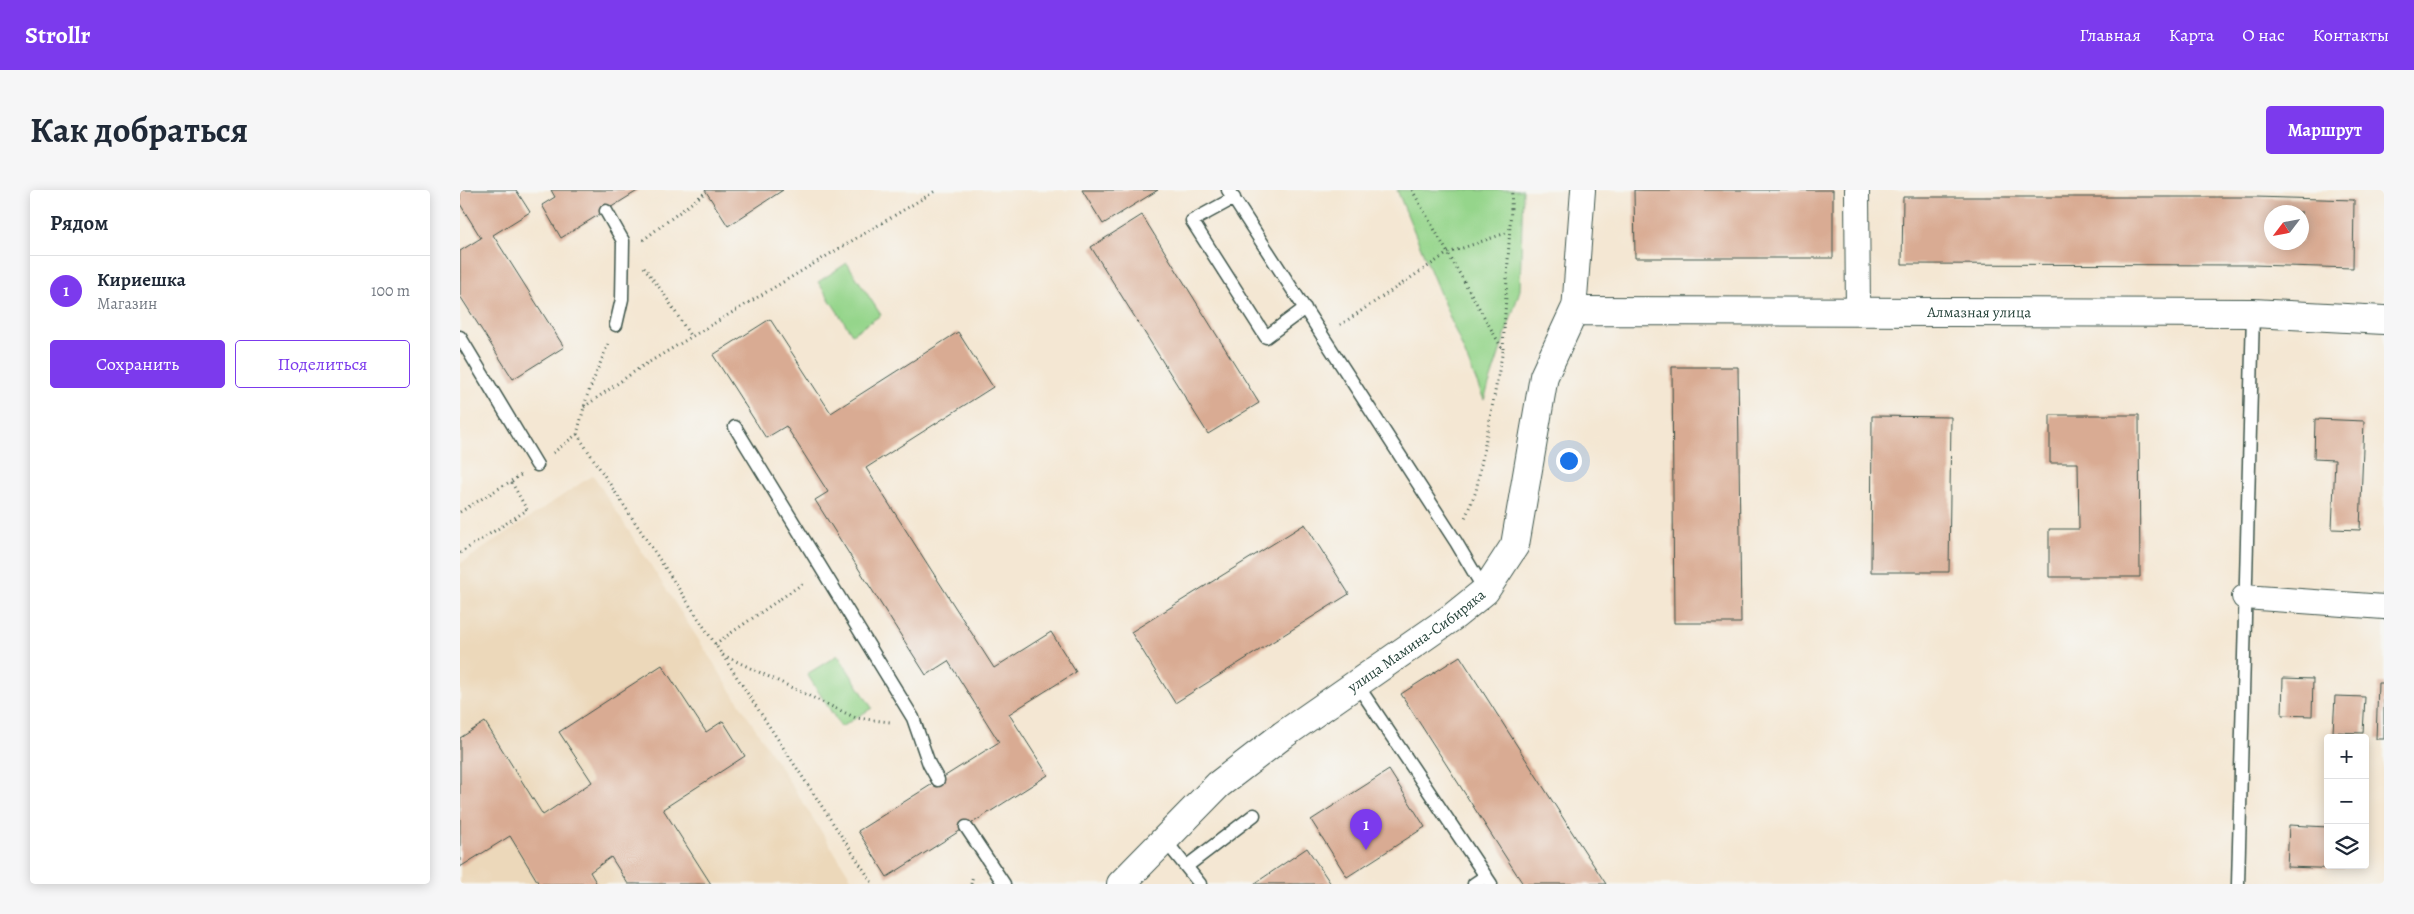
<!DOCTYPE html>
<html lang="ru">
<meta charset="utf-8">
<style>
:root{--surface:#fff;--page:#f6f6f7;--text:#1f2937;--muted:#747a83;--line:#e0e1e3;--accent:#7c3aed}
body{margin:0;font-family:Alegreya,serif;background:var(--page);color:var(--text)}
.controls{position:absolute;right:15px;bottom:15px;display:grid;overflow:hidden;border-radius:5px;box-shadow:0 2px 12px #0003}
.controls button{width:45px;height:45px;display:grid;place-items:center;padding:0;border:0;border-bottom:1px solid var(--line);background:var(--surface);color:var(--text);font:25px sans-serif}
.compass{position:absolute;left:1804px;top:15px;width:45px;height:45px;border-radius:50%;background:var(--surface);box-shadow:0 2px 12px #0003;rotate:238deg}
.you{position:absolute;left:1108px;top:270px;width:18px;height:18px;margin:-12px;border:4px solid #fff;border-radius:50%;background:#1a73e8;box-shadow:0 0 0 8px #1a73e833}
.badge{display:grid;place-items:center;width:32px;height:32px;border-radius:50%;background:var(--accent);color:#fff;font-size:16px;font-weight:700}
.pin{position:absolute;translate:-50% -41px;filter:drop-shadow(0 1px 2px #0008)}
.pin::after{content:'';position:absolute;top:26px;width:18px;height:15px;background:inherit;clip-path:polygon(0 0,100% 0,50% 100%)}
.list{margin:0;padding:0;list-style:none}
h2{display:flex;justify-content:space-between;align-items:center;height:65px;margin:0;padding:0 20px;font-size:21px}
h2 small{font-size:16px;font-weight:400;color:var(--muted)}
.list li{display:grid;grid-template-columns:32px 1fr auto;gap:15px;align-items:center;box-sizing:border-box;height:70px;padding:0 20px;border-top:1px solid var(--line)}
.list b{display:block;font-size:19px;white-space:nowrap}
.list p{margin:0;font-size:16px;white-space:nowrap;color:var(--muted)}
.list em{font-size:16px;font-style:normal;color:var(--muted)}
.actions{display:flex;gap:10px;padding:15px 20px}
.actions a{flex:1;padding:11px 0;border:1px solid var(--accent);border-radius:5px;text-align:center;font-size:18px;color:var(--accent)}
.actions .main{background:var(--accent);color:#fff}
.icon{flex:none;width:28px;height:28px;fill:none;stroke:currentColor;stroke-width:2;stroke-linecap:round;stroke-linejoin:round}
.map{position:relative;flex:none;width:1924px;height:694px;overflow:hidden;border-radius:5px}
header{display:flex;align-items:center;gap:30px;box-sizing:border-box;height:70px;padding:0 25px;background:var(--accent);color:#fff}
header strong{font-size:24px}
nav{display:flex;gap:28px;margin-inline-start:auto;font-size:18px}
.intro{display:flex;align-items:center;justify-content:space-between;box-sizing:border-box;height:120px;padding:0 30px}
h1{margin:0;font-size:35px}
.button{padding:12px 22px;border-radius:5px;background:var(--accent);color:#fff;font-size:18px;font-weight:700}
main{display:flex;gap:30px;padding:0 30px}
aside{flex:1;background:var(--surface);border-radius:5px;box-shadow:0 2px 12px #0003}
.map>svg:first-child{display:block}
.built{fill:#ecd8ba}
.green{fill:#95d58b;stroke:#5a8960}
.building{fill:#d9ab93;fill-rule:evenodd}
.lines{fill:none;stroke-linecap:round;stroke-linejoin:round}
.lane-casing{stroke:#3f564c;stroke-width:15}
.street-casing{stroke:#3f564c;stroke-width:26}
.secondary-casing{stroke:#3f564c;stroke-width:30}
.path{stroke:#3f564c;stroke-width:3;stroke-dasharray:1 4;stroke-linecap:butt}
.lane{stroke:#fff;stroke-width:12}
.street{stroke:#fff;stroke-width:24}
.secondary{stroke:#fff;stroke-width:28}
.labels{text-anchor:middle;stroke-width:4;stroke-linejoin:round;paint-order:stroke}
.street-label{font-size:15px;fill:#1f3d34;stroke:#f6f6f2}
</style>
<header>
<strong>Strollr</strong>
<nav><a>Главная</a><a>Карта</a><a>О нас</a><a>Контакты</a></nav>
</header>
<div class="intro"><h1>Как добраться</h1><a class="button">Маршрут</a></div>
<main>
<aside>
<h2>Рядом<small></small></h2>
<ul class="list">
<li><span class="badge">1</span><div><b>Кириешка</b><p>Магазин</p></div><em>100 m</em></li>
</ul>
<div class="actions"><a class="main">Сохранить</a><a>Поделиться</a></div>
</aside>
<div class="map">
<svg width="1924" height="694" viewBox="0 0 1924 694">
<rect width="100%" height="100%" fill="#f6f6f2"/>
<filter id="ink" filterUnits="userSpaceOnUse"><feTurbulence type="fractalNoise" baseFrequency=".02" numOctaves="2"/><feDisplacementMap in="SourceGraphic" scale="10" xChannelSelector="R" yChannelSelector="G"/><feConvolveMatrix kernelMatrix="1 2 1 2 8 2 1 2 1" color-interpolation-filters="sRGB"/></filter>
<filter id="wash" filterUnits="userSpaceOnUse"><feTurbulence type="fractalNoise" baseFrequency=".0096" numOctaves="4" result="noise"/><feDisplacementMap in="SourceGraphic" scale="20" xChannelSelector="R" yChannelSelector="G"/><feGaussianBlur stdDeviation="1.12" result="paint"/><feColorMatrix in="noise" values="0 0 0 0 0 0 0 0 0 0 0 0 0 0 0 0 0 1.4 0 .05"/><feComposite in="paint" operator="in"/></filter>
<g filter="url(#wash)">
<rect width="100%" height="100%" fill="#f4e7d3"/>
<!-- built -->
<path class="built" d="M133,285L395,694H0V374Z"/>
<!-- green -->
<path class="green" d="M937,0H1063L1060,100L1024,210Z
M387,73L421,125L392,144L358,92Z
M378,465L412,518L381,537L347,484Z"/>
<g id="blocks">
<!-- building -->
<path class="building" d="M0,0H56L70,22L33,45L104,157L53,189L0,106V61L21,48L0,14Z
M91,0H179L101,48L82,15L95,7Z
M245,0H323L268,36Z
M622,0H698L643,34Z
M1174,0H1373V68H1175Z
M1443,7H1795L1894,10L1893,78L1793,75L1442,74ZM1812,22H1842V52H1812Z
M682,25L799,213L748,244L631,57Z
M310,129L371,223L498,142L533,197L406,278L534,478L591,442L616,482L549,524L588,585L427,687L398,641L539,552L488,471L466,485L355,310L368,302L326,236L306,248L253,165Z
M1212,177H1278L1281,433H1214Z
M1590,225H1679L1680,387H1589V339H1619L1618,273H1590Z
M1412,226L1491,227L1489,382H1411Z
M1855,229L1904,231L1900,340L1872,339L1875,270L1854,269Z
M845,334L889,404L715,513L671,442Z
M1000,466L1112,642L1146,694H1063L993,585L941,504Z
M202,475L246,542L263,531L285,566L203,619L251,694H168L151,667L130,682L137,694H79L50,646L0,677V548L25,532L83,625L132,592L99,542Z
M1823,488L1853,489L1852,526L1822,525Z
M1918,493H1924V549H1916Z
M1875,506L1905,507L1903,543L1873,542Z
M929,580L965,637L887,687L851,630Z
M1829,635L1868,637V675H1884V679L1827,677Z
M847,658L871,694H794Z"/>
</g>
</g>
<g filter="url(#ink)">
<use href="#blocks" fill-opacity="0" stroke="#3f564c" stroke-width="1"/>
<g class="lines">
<!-- lane casing -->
<g class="lane-casing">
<path id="lane" d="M768,0L996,352L1025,401
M774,8L732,31L806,147L845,118
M146,21L163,51L162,109L156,135
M0,147L77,275
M275,237L453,528L469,574L478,590
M896,493L1031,694
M506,637L544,694
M704,649L740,694
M727,676L794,625
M1014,694L1026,686
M1778,694L1793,123"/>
</g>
<!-- street casing -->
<g class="street-casing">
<path id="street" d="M1397,0L1398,122
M1114,121L1123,0
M1784,407L1924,417"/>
</g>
<!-- secondary casing -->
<g class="secondary-casing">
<g id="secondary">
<path id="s1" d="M661,694L758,595L823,545L994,426L1025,401L1055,355L1084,186L1114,121L1793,123L1924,130"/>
</g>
</g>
<!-- path -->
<path class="path" d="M952,0L1043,160L1016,301L1005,328
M183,50L246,2
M184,77L204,104L231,147
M880,135L988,63L1049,42
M1043,159L1052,0
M124,217L181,177L477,0
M117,244L413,694
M93,263L117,244L127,206L148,154
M0,322L61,285
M0,363L67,320L51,291
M255,454L345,392
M263,465L396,528L430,532
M511,694L513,685"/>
<!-- lane -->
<use href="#lane" class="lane"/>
<!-- street -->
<use href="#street" class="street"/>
<!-- secondary -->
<use href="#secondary" class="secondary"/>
</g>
</g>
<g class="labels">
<!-- street labels -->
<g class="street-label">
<text dy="5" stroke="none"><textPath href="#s1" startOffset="1172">Алмазная улица</textPath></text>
<text dy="5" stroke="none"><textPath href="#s1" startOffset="384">улица Мамина-Сибиряка</textPath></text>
</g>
</g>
</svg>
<div class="controls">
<button>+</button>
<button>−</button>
<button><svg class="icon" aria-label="layers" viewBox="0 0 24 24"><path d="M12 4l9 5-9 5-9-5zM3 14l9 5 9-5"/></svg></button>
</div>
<svg class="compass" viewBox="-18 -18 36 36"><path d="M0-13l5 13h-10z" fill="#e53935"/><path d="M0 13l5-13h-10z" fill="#747a83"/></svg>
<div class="you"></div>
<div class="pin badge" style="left:906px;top:660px">1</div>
</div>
</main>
